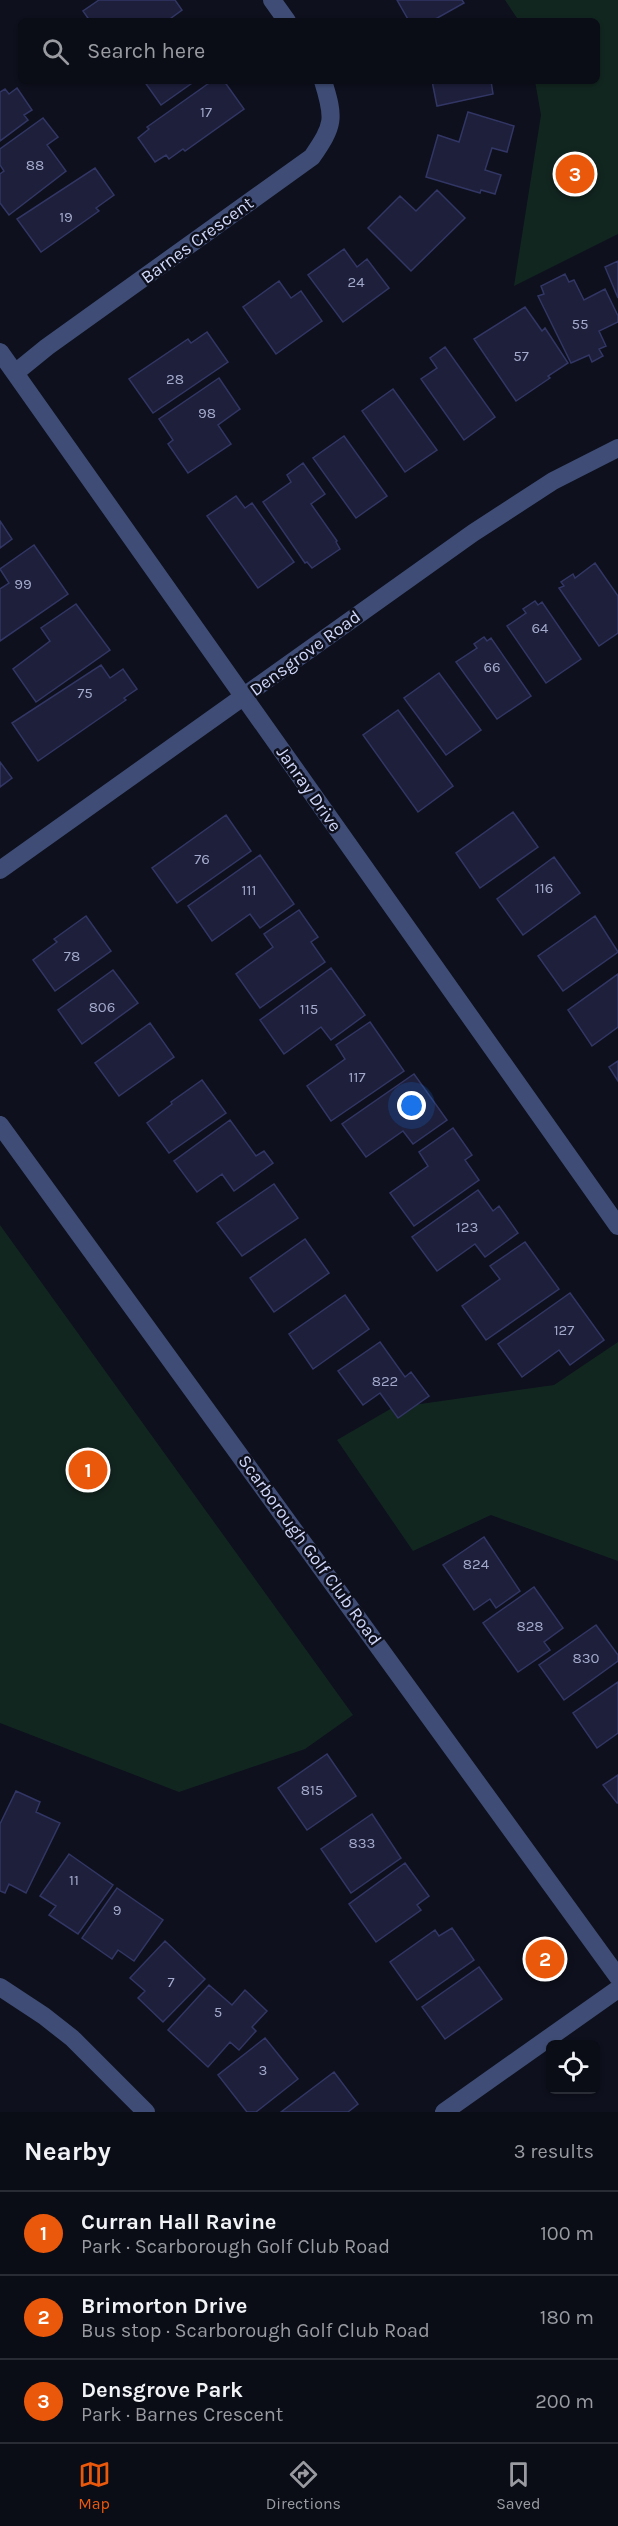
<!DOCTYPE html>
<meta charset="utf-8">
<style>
:root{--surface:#0a0c16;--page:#181a23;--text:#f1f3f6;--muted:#999ba1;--line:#2a2c35;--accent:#ea580c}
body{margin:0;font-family:Karla,sans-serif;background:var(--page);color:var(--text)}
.controls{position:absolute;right:18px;bottom:18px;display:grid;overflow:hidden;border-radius:9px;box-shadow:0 2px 4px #0004}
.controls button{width:54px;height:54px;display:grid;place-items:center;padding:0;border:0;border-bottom:2px solid var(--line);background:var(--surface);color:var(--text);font:30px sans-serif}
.you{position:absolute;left:412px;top:1106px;width:21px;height:21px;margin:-15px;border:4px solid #fff;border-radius:50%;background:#1a73e8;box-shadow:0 0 0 9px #1a73e833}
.badge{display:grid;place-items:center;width:39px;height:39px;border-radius:50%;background:var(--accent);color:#fff;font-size:20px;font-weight:700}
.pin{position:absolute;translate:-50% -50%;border:3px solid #fff;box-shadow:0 2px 6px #0006}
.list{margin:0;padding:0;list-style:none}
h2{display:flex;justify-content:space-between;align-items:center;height:78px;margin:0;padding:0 24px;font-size:26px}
h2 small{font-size:20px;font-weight:400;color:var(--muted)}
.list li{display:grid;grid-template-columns:39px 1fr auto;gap:18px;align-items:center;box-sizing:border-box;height:84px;padding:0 24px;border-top:2px solid var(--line)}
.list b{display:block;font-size:22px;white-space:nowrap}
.list p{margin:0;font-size:20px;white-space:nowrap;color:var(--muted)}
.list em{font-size:20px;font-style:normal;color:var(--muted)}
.icon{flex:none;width:33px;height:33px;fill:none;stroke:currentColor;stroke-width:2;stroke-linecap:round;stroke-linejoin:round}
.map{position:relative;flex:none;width:618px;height:2112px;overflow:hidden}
.search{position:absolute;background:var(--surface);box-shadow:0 2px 4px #0004;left:18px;right:18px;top:18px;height:66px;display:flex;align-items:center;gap:15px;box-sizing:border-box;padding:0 21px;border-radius:9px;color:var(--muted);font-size:22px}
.sheet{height:330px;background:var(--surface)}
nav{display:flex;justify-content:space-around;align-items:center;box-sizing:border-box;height:84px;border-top:2px solid var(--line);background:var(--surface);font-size:16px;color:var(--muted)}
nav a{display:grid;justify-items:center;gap:3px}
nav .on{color:var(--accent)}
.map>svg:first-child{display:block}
.green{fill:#122620}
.building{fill:#1d1f3b;stroke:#323664;stroke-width:1.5}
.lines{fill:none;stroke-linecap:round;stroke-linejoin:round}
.minor{stroke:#3f4d76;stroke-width:18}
.labels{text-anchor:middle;stroke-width:5;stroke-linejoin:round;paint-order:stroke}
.number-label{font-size:15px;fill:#a3a9ca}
.street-label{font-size:18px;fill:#d0d7f9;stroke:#0e101d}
</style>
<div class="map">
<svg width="618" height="2112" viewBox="0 0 618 2112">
<rect width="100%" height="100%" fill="#0e101d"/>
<!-- green -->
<path class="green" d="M505,0H618V234L514,286L541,115L535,81H597V21H519Z
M0,1225L353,1715L305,1749L179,1792L0,1723Z
M618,1342V1561L491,1515L413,1551L337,1440L392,1408L554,1385Z"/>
<!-- building -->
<path class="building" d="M99,0H175L182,10L167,21H90L83,11Z
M397,0H462L464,3L432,21H409Z
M144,81H195L161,105Z
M212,81H224L244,109L185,151L183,149L169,159L166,155L155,162L138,138L149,129L147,127Z
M432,81H491L493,94L437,106Z
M17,88L32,110L24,115L28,120L0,141V92L5,89L9,94Z
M468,112L514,126L507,152L492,148L485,170L501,175L495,194L481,190L480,193L426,177L438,135L459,142Z
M43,118L58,137L47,145L66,171L9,215L0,203V174L4,171L0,165V149Z
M95,168L114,195L96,208L99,211L41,252L17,219Z
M437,190L465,218L411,271L368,228L400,196L416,211Z
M344,249L357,267L367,259L389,288L343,322L308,275Z
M618,261V298L605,267Z
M565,274L569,282L574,280L584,300L605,289L618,316V322L599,331L606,346L599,349L603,356L592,362L589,355L571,363L538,296L544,294L541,286Z
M279,281L291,298L301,291L322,321L276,354L243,307Z
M525,307L542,331L545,328L568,363L548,376L550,378L516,401L474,339Z
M207,332L228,362L153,413L129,379L188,339L191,343Z
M445,347L495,417L464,440L421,379L437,368L430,358Z
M219,378L240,409L218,425L231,444L188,473L168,444L173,440L159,419Z
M393,389L437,450L405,472L362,411Z
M344,436L387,496L356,518L313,458Z
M303,463L325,494L311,504L337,541L336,542L340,549L312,568L307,562L305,563L263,502L291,482L287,475Z
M236,496L245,508L252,503L294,562L258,588L207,516Z
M0,521L12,539L0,548Z
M34,545L68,594L0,641V589L9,583L0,569Z
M595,563L618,596V633L599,646L559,588L564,586L561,582L573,574L575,578Z
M535,601L538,605L542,602L581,659L546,683L507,626L526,613L523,609Z
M76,604L110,650L36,702L13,669L50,641L41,628Z
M484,637L487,641L491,638L531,696L497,719L456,662L477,648L474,644Z
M101,665L110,678L123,669L137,689L124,698L126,700L38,761L12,723Z
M439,673L481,730L446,755L404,698Z
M398,710L453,786L418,812L363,735Z
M0,762L12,778L0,787Z
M513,812L538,847L480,888L456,853Z
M226,815L251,851L177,903L152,868Z
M260,855L294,904L260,928L250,914L212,941L188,906Z
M554,857L580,893L523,935L497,899Z
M299,910L318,937L311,942L325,962L260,1008L236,974L273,947L264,934Z
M86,916L111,951L55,991L33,960L57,942L54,939Z
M595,916L618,952L563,991L538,956Z
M331,968L365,1015L331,1040L321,1027L284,1054L260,1020Z
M113,970L138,1003L82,1044L58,1010Z
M618,974V1027L592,1046L568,1010Z
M370,1022L404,1071L331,1121L307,1086L345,1059L336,1045Z
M150,1023L174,1057L119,1096L95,1063Z
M618,1061V1081L609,1067Z
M414,1074L447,1120L413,1144L403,1131L366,1157L342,1124Z
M202,1080L226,1113L169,1153L147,1123L172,1104L171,1102Z
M230,1120L256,1156L264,1151L273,1163L234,1191L222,1174L197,1192L174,1161Z
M453,1128L472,1155L465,1160L479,1180L414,1226L390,1193L428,1166L419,1152Z
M274,1184L298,1218L242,1256L217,1223Z
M478,1190L493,1211L499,1206L518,1233L485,1257L475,1244L437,1271L412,1237Z
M305,1239L329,1273L274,1312L250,1278Z
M525,1242L559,1289L486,1340L462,1306L500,1279L490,1266Z
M570,1293L604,1340L570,1365L559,1350L522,1377L498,1344Z
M345,1295L369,1329L313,1369L289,1334Z
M380,1342L405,1377L411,1372L429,1396L398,1418L380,1393L363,1405L338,1371Z
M484,1537L520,1591L496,1608L490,1599L474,1610L443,1565Z
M534,1587L563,1628L544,1642L550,1650L518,1672L483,1623Z
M596,1625L618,1655V1661L564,1700L539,1665Z
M618,1682V1733L597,1748L573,1713Z
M327,1754L356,1796L307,1830L278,1788Z
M618,1775V1803H617L603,1785Z
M16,1791L40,1802L36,1812L60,1823L26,1893L9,1884L5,1893L0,1891V1824Z
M372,1814L401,1858L351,1893L321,1849Z
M69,1854L113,1885L78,1934L49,1915L56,1906L40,1896Z
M405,1863L429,1896L417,1905L421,1910L376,1942L349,1904Z
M117,1888L163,1920L134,1961L118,1950L112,1959L82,1938Z
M452,1928L474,1960L417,2000L390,1962L435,1930L439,1936Z
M165,1941L205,1979L163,2022L138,1998L145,1991L130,1978Z
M479,1967L502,1999L445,2039L422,2007Z
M209,1985L232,2005L245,1990L267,2011L252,2027L256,2031L239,2050L230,2042L208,2067L168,2030Z
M265,2038L298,2079L256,2112H247L218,2075Z
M334,2072L358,2104L348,2112H281Z"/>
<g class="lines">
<!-- minor -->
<path class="minor" d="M272,0L287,21
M0,352L618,1226
M15,373L47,347L312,157C334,125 335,119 323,81
M0,870L473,533L553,481L618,448
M0,1125L618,1977
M0,1987L44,2016L72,2038L146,2112
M444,2112L618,1989"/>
</g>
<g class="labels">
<!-- number labels -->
<g class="number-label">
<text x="206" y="117">17</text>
<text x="35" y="170">88</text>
<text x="66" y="222">19</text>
<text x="356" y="287">24</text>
<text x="580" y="329">55</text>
<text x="521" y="361">57</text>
<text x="175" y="384">28</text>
<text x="207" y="418">98</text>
<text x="23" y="589">99</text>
<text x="540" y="633">64</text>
<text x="492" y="672">66</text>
<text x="85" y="698">75</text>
<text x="202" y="864">76</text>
<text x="544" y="893">116</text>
<text x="249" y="895">111</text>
<text x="72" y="961">78</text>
<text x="102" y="1012">806</text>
<text x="309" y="1014">115</text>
<text x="357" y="1082">117</text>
<text x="467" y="1232">123</text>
<text x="564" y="1335">127</text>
<text x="385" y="1386">822</text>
<text x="476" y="1569">824</text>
<text x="530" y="1631">828</text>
<text x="586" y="1663">830</text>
<text x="312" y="1795">815</text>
<text x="362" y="1848">833</text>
<text x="74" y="1885">11</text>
<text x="117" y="1915">9</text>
<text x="171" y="1987">7</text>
<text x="218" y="2017">5</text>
<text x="263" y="2075">3</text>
</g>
<!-- street labels -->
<g class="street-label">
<text transform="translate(197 240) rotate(-36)" y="6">Barnes Crescent</text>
<text transform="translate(305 653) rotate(-36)" y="6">Densgrove Road</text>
<text transform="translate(309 789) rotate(55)" y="6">Janray Drive</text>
<text transform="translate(310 1550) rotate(54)" y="6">Scarborough Golf Club Road</text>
</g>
</g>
</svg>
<div class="controls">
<button><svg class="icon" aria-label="locate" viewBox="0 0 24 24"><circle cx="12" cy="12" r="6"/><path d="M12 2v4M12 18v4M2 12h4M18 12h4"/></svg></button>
</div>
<div class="you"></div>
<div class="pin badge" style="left:88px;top:1470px">1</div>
<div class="pin badge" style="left:545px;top:1959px">2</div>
<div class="pin badge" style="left:575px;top:174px">3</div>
<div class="search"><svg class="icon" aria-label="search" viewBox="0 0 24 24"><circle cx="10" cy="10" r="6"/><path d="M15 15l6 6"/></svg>Search here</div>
</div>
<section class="sheet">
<h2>Nearby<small>3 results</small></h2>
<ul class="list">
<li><span class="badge">1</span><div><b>Curran Hall Ravine</b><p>Park · Scarborough Golf Club Road</p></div><em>100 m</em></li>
<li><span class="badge">2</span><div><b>Brimorton Drive</b><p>Bus stop · Scarborough Golf Club Road</p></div><em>180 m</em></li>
<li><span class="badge">3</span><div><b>Densgrove Park</b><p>Park · Barnes Crescent</p></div><em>200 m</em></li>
</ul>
</section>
<nav>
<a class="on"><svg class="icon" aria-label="map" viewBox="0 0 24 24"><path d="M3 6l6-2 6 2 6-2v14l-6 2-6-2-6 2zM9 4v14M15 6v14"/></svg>Map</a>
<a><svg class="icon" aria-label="directions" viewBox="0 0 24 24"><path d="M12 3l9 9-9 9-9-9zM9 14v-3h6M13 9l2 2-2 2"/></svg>Directions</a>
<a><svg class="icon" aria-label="saved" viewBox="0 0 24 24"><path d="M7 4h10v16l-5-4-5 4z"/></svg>Saved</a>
</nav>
